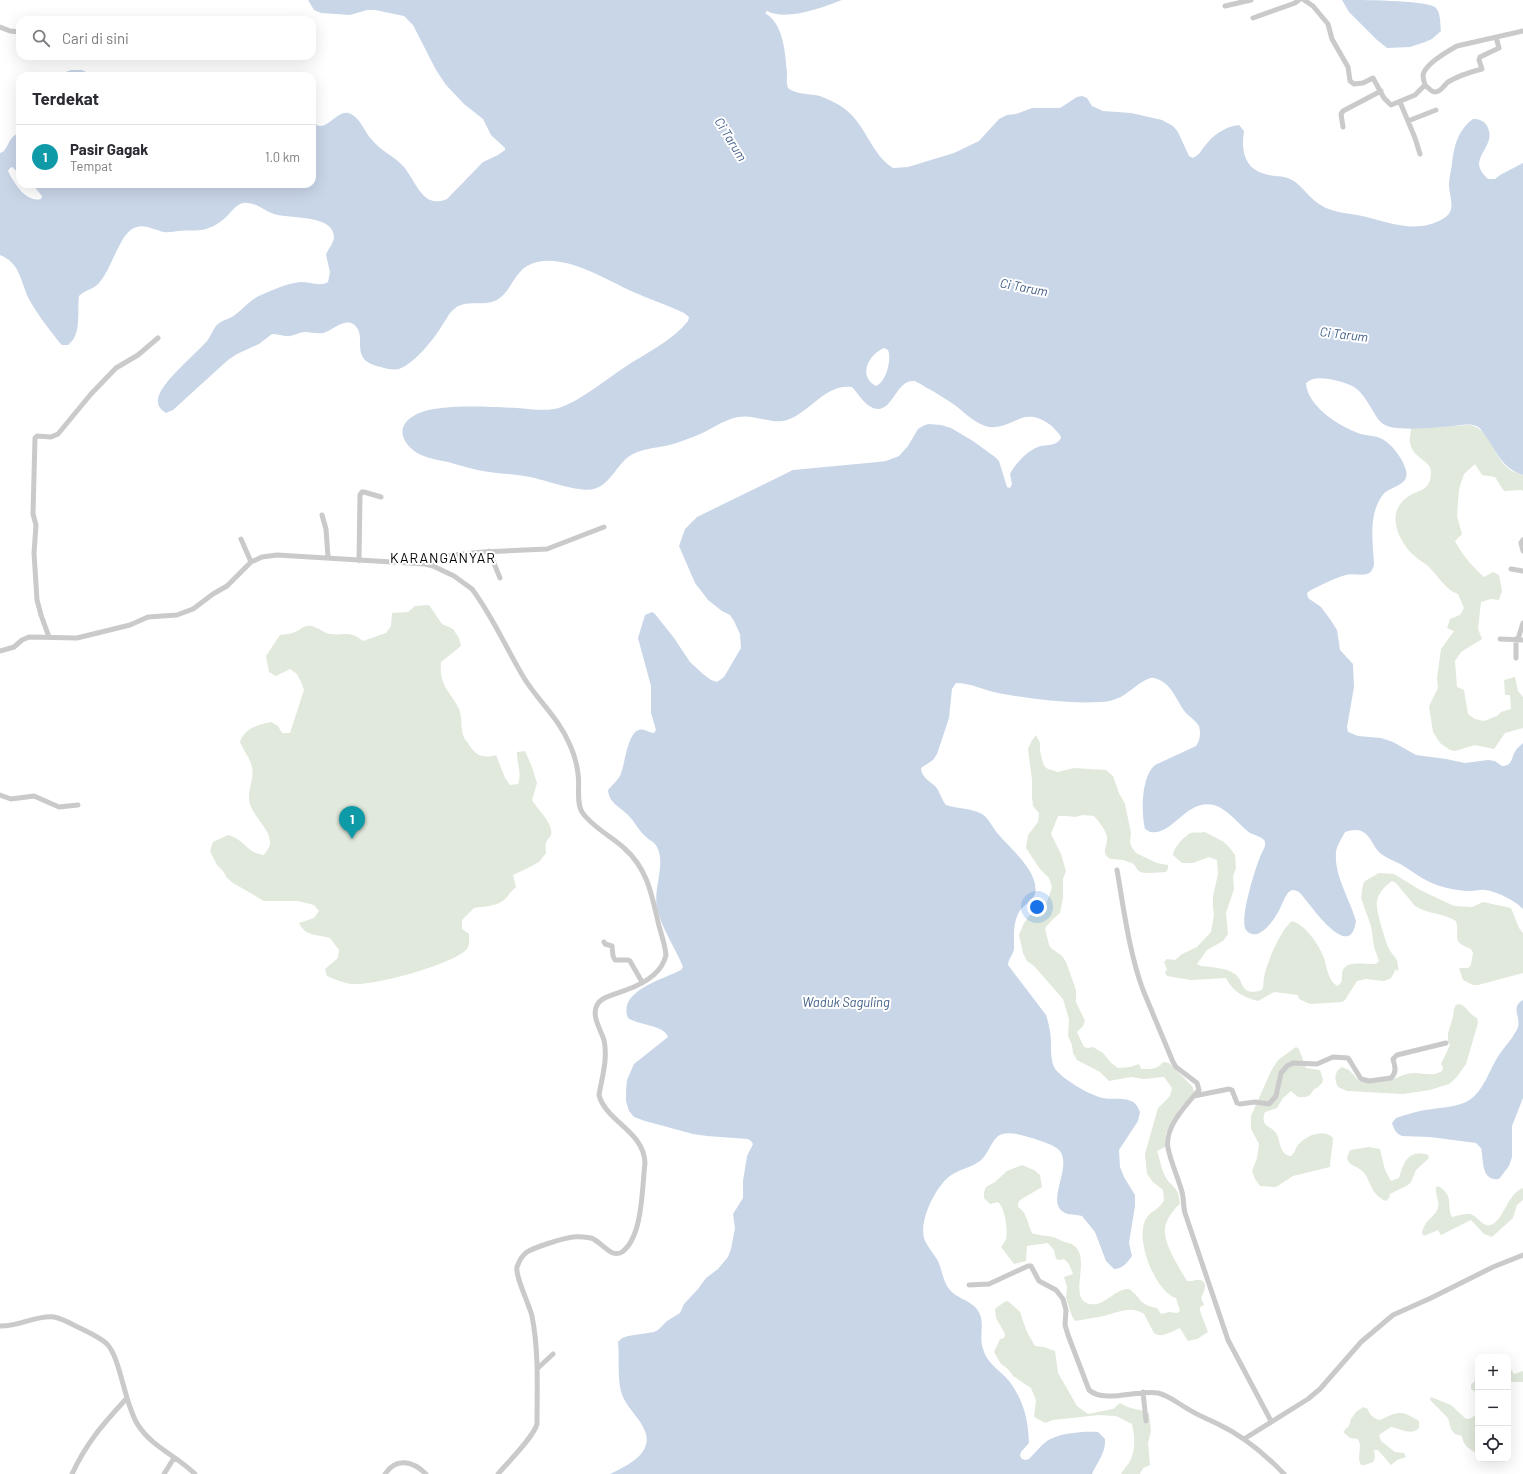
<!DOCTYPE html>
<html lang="id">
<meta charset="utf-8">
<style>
:root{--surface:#fff;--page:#f2f2f3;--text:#2b2b33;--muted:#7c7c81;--line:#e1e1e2;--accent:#ea580c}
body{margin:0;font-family:Barlow,sans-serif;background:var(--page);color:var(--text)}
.controls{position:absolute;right:12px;bottom:12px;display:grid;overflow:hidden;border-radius:8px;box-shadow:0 4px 16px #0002}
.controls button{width:36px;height:36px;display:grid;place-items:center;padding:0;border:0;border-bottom:1px solid var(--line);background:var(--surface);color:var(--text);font:20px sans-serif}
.you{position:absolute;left:1037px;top:907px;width:14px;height:14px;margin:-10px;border:3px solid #fff;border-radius:50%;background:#1a73e8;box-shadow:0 0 0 6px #1a73e833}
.badge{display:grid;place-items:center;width:26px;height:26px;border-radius:50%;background:var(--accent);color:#fff;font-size:13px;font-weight:700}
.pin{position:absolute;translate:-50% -33px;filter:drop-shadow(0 1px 2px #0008)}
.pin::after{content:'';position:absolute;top:21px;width:14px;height:12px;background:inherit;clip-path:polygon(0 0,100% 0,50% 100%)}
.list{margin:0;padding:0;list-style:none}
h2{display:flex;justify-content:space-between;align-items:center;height:52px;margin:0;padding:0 16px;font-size:17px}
h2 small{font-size:13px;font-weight:400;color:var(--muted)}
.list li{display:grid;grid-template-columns:26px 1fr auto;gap:12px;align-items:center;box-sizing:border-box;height:64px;padding:0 16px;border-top:1px solid var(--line)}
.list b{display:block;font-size:15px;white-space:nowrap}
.list p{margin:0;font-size:13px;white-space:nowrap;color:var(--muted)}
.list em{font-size:13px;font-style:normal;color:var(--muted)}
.icon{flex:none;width:22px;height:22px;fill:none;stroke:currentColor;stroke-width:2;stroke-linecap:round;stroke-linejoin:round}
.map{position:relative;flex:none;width:1523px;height:1474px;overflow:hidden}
.search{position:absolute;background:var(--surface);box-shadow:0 4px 16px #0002;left:16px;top:16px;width:300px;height:44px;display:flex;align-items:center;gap:10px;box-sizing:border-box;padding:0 14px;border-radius:12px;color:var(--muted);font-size:15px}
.panel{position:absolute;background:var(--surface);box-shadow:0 4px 16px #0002;left:16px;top:72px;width:300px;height:116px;border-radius:12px}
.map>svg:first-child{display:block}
.green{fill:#e0e9db}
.water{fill:#c9d6e8;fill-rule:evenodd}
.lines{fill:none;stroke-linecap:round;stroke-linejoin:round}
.minor{stroke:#cacaca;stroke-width:5}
.labels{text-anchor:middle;stroke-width:4;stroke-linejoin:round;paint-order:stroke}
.water-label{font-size:13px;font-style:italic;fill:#425f87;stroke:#fff}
.quarter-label{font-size:14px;letter-spacing:1px;fill:#000;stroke:#fff}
</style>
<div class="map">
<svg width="1523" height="1474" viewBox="0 0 1523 1474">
<rect width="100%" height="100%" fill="#fff"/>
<!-- green -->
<path class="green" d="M1470,425C1492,429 1494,463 1514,472C1517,473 1520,474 1523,475V491L1521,490L1504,491L1495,477L1482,475L1475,464L1464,474L1459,489L1457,516L1462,534L1455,541C1463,556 1472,566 1484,577L1493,572L1499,575L1502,591L1499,600L1491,599L1481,602L1478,629L1482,639L1461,652L1455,661L1457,687L1464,690L1468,714L1475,719L1484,721L1497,716L1501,712L1511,709L1510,695H1505L1504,680L1515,677L1518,691L1523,697V728L1505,733L1494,749L1475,745L1455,751L1450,750L1440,743L1433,732L1429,706L1438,688L1437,678L1441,649L1454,631L1447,628L1450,619L1460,615L1464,608L1458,594C1444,589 1438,575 1427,565C1421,561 1415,557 1410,552C1397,537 1387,513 1406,498C1418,489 1431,492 1431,472C1431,460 1413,459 1410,443C1409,439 1411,433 1411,428Z
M429,605L442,624L453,629L459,638L461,646L441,662C439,685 448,689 458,707C463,716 460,726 463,735C464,738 466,741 468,743C475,755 482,759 496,755L505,778L510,785L518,784C522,773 517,764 517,752L525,751L532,767L537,783L532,800C538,810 554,824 551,835C550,838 546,840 546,843C545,846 546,850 546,853L539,862L528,868L513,875L516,887C511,891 509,895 505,899C497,907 484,906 474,908L462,920V929L469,934C469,940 470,947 465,951C447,966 373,986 351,984C343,983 335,979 327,976L325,969L338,958L339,950L330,938C316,934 306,937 299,923L314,918L319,911L314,905L298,901H264L233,883L227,878L223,871L217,865L210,851L213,842L228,835C246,840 246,853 264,855C267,851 271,846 270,841C269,830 257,819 252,809C244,794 255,781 252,767C250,758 243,750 240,742C245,728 257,725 271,722L278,726L282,733H290L304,690L301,682L297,674L290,669L276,676L269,672L266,656L280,635C285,634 291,634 295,632C299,631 302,627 306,626C316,624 322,633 330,634C345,636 349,630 363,641L386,633L391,626L392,613L408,612L415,606Z
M1036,735L1040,743V751L1043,763L1045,767L1048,769L1058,772L1074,768L1106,770L1113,776L1119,793L1125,804L1131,833L1130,842L1131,846L1136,853L1140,855L1157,863L1168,865V869L1166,872C1158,872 1148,874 1140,872C1136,870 1136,865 1132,863C1129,862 1126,861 1123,860C1117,859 1109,861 1106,855C1103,851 1107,845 1107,840C1108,832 1099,822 1094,816L1083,815L1075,817L1067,816H1058L1051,834L1061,854L1066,871L1063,879V898L1060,913L1053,919L1045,928L1049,945L1051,948L1062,956L1066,962L1076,990V1002L1085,1021L1083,1026L1077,1032L1084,1047L1088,1048L1093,1047L1103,1053L1111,1063L1118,1068L1130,1067L1139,1064L1141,1069C1150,1069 1157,1070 1163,1062L1169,1063L1193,1087L1194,1093L1180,1108L1166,1133L1165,1147L1157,1151C1160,1159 1161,1168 1165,1176C1171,1188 1179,1185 1180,1204C1174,1209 1166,1219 1165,1228C1163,1244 1179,1267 1187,1281C1191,1282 1193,1280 1197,1280C1210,1279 1204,1292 1201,1298L1204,1305L1200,1307V1311L1208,1332L1197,1339L1188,1341L1180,1328C1172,1331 1166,1336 1158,1335L1154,1333L1144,1314C1130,1305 1118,1313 1104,1316C1095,1318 1085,1319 1075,1321L1072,1316L1066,1298L1067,1287L1064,1277L1073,1274L1069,1264L1064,1259L1060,1260L1056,1259L1054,1250L1048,1243L1027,1246L1026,1261L1014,1264L1001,1247C1003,1244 1005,1242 1006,1239C1008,1230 1005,1208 998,1202L990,1204L984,1198V1192L986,1187L995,1182L1007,1171L1022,1165L1034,1170L1040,1175L1042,1187L1020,1200L1018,1203V1207C1027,1212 1028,1225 1032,1233C1039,1236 1046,1235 1053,1237C1057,1238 1061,1241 1065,1242C1067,1243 1071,1243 1073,1245C1093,1257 1066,1300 1090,1304C1105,1307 1115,1288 1129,1289C1143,1299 1137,1304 1157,1308L1161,1314L1169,1312L1177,1313L1180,1311L1176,1298C1155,1292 1133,1236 1147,1217C1152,1210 1159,1210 1164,1200L1163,1190L1153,1182L1147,1174L1145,1154L1158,1108L1170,1096L1172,1088L1164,1077L1144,1079L1131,1077L1109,1081L1100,1072L1077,1060L1073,1053L1072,1045L1068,1036L1069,1019L1063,999L1034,966L1027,961L1023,953L1019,935L1024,923L1029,916L1038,912L1047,902L1052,887L1049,878L1040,869L1026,848L1028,835L1038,822L1039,813L1033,806L1032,797V780L1028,749L1031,742Z
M1205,832L1224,842L1230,848L1235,855L1236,868L1233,876L1234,889L1226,913L1228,934L1223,941L1207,950L1197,964L1201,966C1212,967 1226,968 1235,974C1245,982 1240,997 1262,990C1264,986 1263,982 1264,978C1266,964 1281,929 1292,921C1306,925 1319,945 1324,958C1327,968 1328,980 1337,986C1342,983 1342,981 1342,975C1342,958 1365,965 1376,964L1379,961L1374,947L1371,926L1361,898L1363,884L1365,881L1379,873L1394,874L1420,890L1454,906L1472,907L1483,902L1511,908L1519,928L1523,933V973L1478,985H1473L1463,980L1459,968H1468L1471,965L1473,953L1471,949C1449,940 1461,937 1456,921C1444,913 1427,914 1415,906L1396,883L1392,881C1385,886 1379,892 1377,901C1375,908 1385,939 1388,947C1394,959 1399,956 1398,972L1396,969L1391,978L1387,980L1383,981L1366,979L1357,981L1345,1000L1342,1002L1310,1004L1299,999L1298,995L1274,992L1258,1001C1243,997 1233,992 1226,978L1191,980L1167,976L1165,973L1167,969L1164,962L1167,959L1175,960L1182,954L1197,947L1211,932L1214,915L1213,907V896L1218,874L1217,860L1209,857L1193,863H1182L1173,855C1173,849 1185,835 1191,833C1195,832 1201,833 1205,832Z
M1459,1004C1467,1006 1469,1015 1477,1018L1478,1023L1466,1064L1456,1078L1449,1084L1430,1090L1403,1094L1347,1091L1338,1087C1334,1079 1334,1072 1342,1067L1349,1070L1360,1082C1369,1081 1386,1082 1394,1079C1401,1076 1406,1073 1415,1073C1424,1073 1433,1077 1442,1071L1443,1067L1441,1064L1450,1045L1448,1042V1033L1453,1017L1454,1009L1456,1005Z
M1296,1047L1299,1049L1306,1068L1320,1070L1323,1080L1322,1083L1317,1088L1314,1089L1310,1095L1306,1097H1298L1291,1091L1283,1098L1277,1108L1265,1112C1264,1115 1263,1118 1264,1122C1266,1127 1273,1128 1276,1133C1281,1141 1279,1155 1291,1156C1295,1153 1295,1149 1298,1145C1306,1136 1323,1128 1333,1138C1333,1148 1330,1157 1330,1167L1293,1176L1276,1187L1260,1186L1255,1179L1252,1171L1257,1158L1259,1144L1251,1129V1116L1271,1071L1278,1060Z
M1369,1147L1380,1149L1385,1170L1391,1181L1399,1178C1404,1163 1407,1149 1428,1155L1429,1158L1416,1170L1411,1182L1408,1185L1390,1194L1389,1198L1386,1201C1368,1193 1372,1179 1361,1170C1355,1165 1349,1166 1347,1158L1350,1150Z
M1438,1186C1455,1196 1446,1205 1452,1217C1458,1216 1465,1213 1470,1214C1478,1216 1483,1228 1491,1225C1504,1220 1507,1194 1523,1188V1200L1517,1205L1513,1218L1492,1237L1484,1234L1471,1220L1441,1235L1438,1230L1424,1236L1422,1233C1425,1219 1435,1217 1438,1208C1440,1202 1435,1195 1436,1188Z
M1008,1301L1020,1312L1027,1332L1035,1346L1044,1347L1055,1351L1058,1373L1077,1406L1088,1414L1113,1409L1120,1403C1131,1410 1137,1408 1149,1413L1151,1431L1148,1443L1150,1465L1143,1468L1140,1474H1121C1123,1470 1126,1467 1129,1463C1136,1451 1135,1438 1132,1424L1116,1416L1099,1415L1053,1420L1045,1423L1034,1417L1036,1400L1031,1388L1013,1376L1008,1369L1001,1364L994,1352L1000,1339L1004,1338L1005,1334L996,1318L995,1309L1004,1302Z
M1508,1365L1514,1374L1523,1371V1382H1508Z
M1478,1377V1394L1471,1389V1385Z
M1431,1397L1451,1405L1466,1419C1472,1419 1474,1416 1478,1412V1454C1471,1451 1462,1444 1462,1436L1455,1434L1451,1429L1449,1421L1447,1417L1430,1400Z
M1363,1407L1368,1409C1369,1415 1375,1419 1380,1420C1399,1411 1401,1410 1419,1421V1428C1411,1436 1401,1429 1391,1427L1379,1435L1381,1441L1395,1452L1404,1453L1406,1457L1397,1460L1391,1465L1378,1450H1374L1375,1458L1373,1462L1365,1465H1361C1356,1457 1363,1447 1358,1439L1350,1438L1343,1432L1349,1426L1351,1419L1356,1412Z"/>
<!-- water -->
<path class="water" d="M308,0H842C822,8 786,21 767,11L765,13C784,24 785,53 787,72C787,78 786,82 788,88C794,94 811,94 820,96C827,99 839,104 845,109C866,125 871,154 893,168L908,167L954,153L979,141L999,119L1007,115L1016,114L1032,108H1060L1077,97L1082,96L1087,98L1092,106L1103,111L1131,113L1162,120L1173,126L1178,132L1189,156L1193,158C1199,155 1201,151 1204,147C1213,135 1224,127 1239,125L1244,131C1241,149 1244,169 1265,174C1273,177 1284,175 1292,180C1303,186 1310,200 1324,207C1336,213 1349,213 1362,216C1389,222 1417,235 1444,218C1457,211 1449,196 1449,185C1449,178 1451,171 1452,164C1454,146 1458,130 1473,119C1480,119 1485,121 1488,128C1494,142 1481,150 1479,163C1479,170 1484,175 1488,179H1495L1500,175L1523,163V475C1501,468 1497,451 1484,434C1482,431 1480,427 1476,426C1469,423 1461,425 1454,426C1438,427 1398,432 1385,425C1379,422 1376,416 1373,411C1359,387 1356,385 1329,379C1320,378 1313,377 1306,383C1307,406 1339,426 1358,433C1366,436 1375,435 1382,439C1392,444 1403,459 1406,470C1410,487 1390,485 1382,496C1368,516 1373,542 1374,564C1373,569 1372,572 1367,574C1361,576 1353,573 1346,575C1334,578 1322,585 1311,590L1307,593L1308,598L1321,607L1330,619L1337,630L1340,650L1353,664L1354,687L1347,727L1348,732L1358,736L1381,738L1393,742L1416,755L1446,759L1465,763L1488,760L1495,761L1502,766C1513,766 1511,757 1516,750C1518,747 1521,745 1523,743V909C1516,901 1496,891 1485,890C1480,889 1475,891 1470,891C1455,891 1435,886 1422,878C1415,874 1409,869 1402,865C1395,861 1386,858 1380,853C1373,847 1371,836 1363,832C1358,829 1351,830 1345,832C1342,838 1337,845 1336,852C1334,876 1350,899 1356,921C1350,964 1310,904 1301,894C1298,891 1296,890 1292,890C1286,893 1285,898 1282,904C1278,914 1268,930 1257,934C1253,935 1249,934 1246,930C1239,920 1255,869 1260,857C1262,852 1266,847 1265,842C1264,837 1254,835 1250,833C1239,825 1228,809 1214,805C1186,798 1173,836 1150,832L1145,829C1141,812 1141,777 1155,765L1196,746C1200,741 1201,733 1199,726C1196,721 1190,717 1186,713C1176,701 1172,682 1154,678C1146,676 1129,693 1121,697C1114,700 1107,702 1100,702C1066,704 1031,699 998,693C983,690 971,683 956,683L952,689L949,718L937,754L933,760L921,768C921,776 929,781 935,786C940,791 941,799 946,805C958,809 971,808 982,814C989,818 993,829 999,835C1011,849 1040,873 1035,894C1033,901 1023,905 1019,912C1013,923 1014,936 1014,948C1014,954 1008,959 1008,965L1046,1015C1049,1024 1051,1034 1051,1043C1051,1051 1051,1060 1054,1067C1060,1078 1091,1096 1103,1098C1112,1100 1122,1097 1131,1101C1136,1103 1138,1107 1140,1112L1138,1121L1119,1150L1120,1167L1124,1177L1135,1195V1206L1129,1243L1132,1256C1127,1263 1122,1269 1114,1269L1106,1261L1095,1232L1082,1216C1076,1214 1067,1216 1062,1211C1047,1199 1073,1165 1059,1150C1056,1146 1041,1141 1035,1139C1025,1136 1006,1129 997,1137C994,1140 991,1145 989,1149C986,1154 984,1158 980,1161C971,1168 959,1169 950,1176C936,1186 919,1220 924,1238C926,1245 934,1254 938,1261C942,1270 943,1281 949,1289C956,1298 969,1300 976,1308C987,1321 978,1334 983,1349C987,1364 1000,1370 1009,1381C1024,1401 1028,1419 1029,1443L1021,1452L1020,1456L1022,1459L1026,1460L1029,1459C1035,1453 1040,1446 1047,1441C1058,1433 1085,1431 1098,1432L1105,1439C1106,1453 1097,1462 1092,1474H610C628,1465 657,1452 643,1427C638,1417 629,1409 624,1399C616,1384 620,1359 618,1342L622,1338L628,1336L654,1332L658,1330L667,1321L680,1313L684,1304L698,1289L706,1278L718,1269L728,1257L731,1249L735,1228L733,1214L743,1198V1181L747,1156L753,1144L751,1141L748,1139L707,1136L693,1134L645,1121L634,1117L629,1111L626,1101V1091L627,1080L634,1064L668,1037C665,1025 637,1025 628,1018C617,991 664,979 681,970L683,967C675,947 661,928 657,907C653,889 666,864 657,847C655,842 649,840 646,837C639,831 635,822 628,815C620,807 609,803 608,790C612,785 617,781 620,776C625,766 627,733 639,730C644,728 649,733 654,733L656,730L651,713V686L638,638L645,615L652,612L655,614L674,638L690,662L703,674L711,680L717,682L724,677L741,648L740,634L734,621L730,615L722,611L708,600L695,583L679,546L685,529L697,517L793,470L878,462L886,461L899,456L908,446L918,429L923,426L928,424L941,425L951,428L973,441L995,457L999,461L1007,487L1010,488L1012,484L1010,474C1015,464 1027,451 1038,447C1046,444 1056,447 1061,438L1060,435C1050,422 1035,412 1019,419C1010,423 1000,428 989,427C977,425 965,413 956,406C947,400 937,393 927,388C924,386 918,382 914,381C895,379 892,418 871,407C863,403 858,393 852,387C824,383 808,416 783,421C768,423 753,414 738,417C722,420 708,432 693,437C684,440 675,444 665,446C654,448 643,449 633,454C617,462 612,484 594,489C580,493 545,480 530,477C516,474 502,474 489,472C475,470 462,466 448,462C439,460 430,459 421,455C403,446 393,427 415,415C436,403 492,407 517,408C529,409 542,411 554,409C574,406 608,378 625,367C646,353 672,341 688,321L689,317L684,313C667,305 649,299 631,291C605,279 559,250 529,265C514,272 511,292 497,300C481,308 464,297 451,312C448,315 446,320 443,324C435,338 414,364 399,369C394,370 386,369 381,367C346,360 370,335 353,324C344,319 334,329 326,332C318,335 312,332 305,332C300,332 295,335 290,336C285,337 278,334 272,334L259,344L237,354L228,360L173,410L166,413C161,410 157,406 158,399C160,383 196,354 207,341C211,336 212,331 216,326C220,321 226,320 232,317C242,311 249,300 261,295C273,290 287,283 301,282C309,282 321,287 328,282L330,272L326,255C328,249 333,244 334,238C335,214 289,219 274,214C264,211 255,201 243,203C235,205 231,213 225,218C218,224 210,229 201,230C194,231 186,230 179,231C175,231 169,233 164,232C154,230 143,222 132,229C119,237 111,270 99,283C94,289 85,290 79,296C77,312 82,335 68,345H62L59,342C49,329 38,315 30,301C20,283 22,264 0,255V153C9,151 7,136 20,133V174L12,167L10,168L8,171C14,183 26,203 41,199L42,196L32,184H312V123C315,124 318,126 321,126C331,125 340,108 351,114C361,119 365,133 372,140C381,151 394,156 403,166C416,180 422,210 447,199L483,162L498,155L505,150V148L491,135L483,119L464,104L446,85L436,70L413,25L404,16L375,10H367L350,15L321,13L314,10ZM884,348L888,350C892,360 886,382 876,386C857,376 869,354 884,348Z
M1342,0C1360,0 1423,0 1435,7C1441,12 1440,23 1441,31L1432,39L1425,42L1410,47L1387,48L1377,40L1349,12Z
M71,70H82L94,76H61L63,73Z
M1523,1000V1098L1512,1126V1157L1509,1166L1499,1179C1480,1181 1484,1159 1481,1148L1476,1143L1430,1137L1402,1136C1396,1134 1394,1129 1392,1123L1396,1118C1404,1115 1412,1113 1420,1111C1433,1108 1456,1108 1468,1101C1484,1091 1489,1070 1499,1055C1505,1046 1514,1037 1518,1027C1521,1017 1510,1007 1523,1000Z"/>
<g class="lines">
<!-- minor -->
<path class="minor" d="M1304,0L1313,6L1328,24L1332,39L1348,67L1350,81L1354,84L1363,83L1373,78L1384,98L1391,105L1415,95L1425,85C1424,82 1423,78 1423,75C1425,64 1448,51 1457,46L1523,31
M1225,6L1251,0
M1253,18L1295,3L1299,0
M0,27L10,31L20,32
M179,56H200
M1425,85C1427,87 1432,92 1435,92C1441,92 1444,85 1448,82C1458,76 1470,72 1482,69L1479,60L1480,57L1499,48L1496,37
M1400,102L1415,138L1420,154
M1408,121L1436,110
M1343,127L1341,114L1343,111L1381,91
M322,515L326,529L328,557
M241,539L251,562
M1523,540L1521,543L1523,551
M489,551L500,578
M359,561L360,495L362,492H364L381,497
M426,563L453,555L483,552L547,549L604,527
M1511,569L1523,571
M49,637L41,615L37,600L34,553L36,525L33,514L35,438L37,436L51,437L58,434L91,394L116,368L138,355L158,338
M1500,639L1523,640
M1516,639V658
M1518,639L1523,623
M0,651L14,647L22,640L29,637L77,638L130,625L148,617L177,615L193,609L213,594L227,586L251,562L262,557L277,555L425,564L433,566L454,576L472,589C493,617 506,648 524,678C539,702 558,717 570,745C574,754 577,764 578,774C580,785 576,802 582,812C591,826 612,837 624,848C648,869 652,896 659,926C662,936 665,945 666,955C662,973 643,984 626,990C617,994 602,996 597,1005C591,1016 601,1030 604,1040C608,1059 602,1077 599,1095C606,1122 644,1131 645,1163C642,1187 643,1237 622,1252C611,1259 601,1241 591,1238C585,1237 579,1236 573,1237C564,1238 535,1247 527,1252C523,1255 519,1261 517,1267C515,1276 529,1304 532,1316C539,1352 537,1388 537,1424C533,1438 508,1462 498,1474
M0,795L11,799L34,796L59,807L78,805
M1117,870C1124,910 1129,952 1143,990L1173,1062L1176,1067L1197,1083L1199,1090C1187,1104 1164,1127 1168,1148C1171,1163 1178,1177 1182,1192C1184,1199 1183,1206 1185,1213L1228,1340L1271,1421
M604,942L605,944L612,946L613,956L615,960H628L630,961L642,982
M1194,1096L1229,1089L1232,1090L1237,1103L1240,1104L1255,1102L1269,1104L1276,1096L1281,1073L1287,1066L1293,1063L1317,1064L1333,1057L1348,1058L1350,1061L1361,1079L1369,1081L1391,1078C1397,1072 1395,1067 1393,1059L1397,1055L1446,1043
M969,1285L989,1284L1028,1266H1031L1039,1281L1056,1290L1063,1299L1066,1310L1065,1325L1068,1335L1089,1390C1105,1404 1137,1389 1158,1393C1168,1395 1179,1404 1188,1409C1197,1415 1208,1419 1218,1424C1243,1436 1265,1454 1284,1474
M0,1326C18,1327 36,1315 54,1317C64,1319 73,1325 82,1329C90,1333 99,1337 106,1343C121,1357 124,1404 138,1425C152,1447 177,1456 195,1474
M538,1368L553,1354
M1143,1392L1146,1421
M1244,1439L1308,1399L1320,1389L1361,1342L1393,1315L1431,1298L1493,1267L1523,1255
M72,1474C87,1442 103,1424 127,1398
M164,1474L174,1458
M385,1474C396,1457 413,1461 426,1474"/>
</g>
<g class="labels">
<!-- water labels -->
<g class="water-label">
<text transform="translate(731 139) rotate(58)" y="5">Ci Tarum</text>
<text transform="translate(1024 287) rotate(11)" y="5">Ci Tarum</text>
<text transform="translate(1344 334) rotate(7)" y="5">Ci Tarum</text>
<text x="846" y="1007">Waduk Saguling</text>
</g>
<!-- quarter labels -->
<g class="quarter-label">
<text x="443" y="563">KARANGANYAR</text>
</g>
</g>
</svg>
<div class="controls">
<button>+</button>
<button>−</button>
<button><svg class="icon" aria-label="locate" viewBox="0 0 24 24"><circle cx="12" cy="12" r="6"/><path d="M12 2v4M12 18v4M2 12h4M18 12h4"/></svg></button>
</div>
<div class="you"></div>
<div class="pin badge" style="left:352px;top:839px;background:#0f9aa8">1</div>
<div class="search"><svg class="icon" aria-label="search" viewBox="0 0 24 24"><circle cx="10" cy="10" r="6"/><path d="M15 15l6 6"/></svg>Cari di sini</div>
<section class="panel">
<h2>Terdekat<small></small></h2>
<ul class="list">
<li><span class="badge" style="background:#0f9aa8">1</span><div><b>Pasir Gagak</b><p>Tempat</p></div><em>1.0 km</em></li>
</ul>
</section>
</div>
